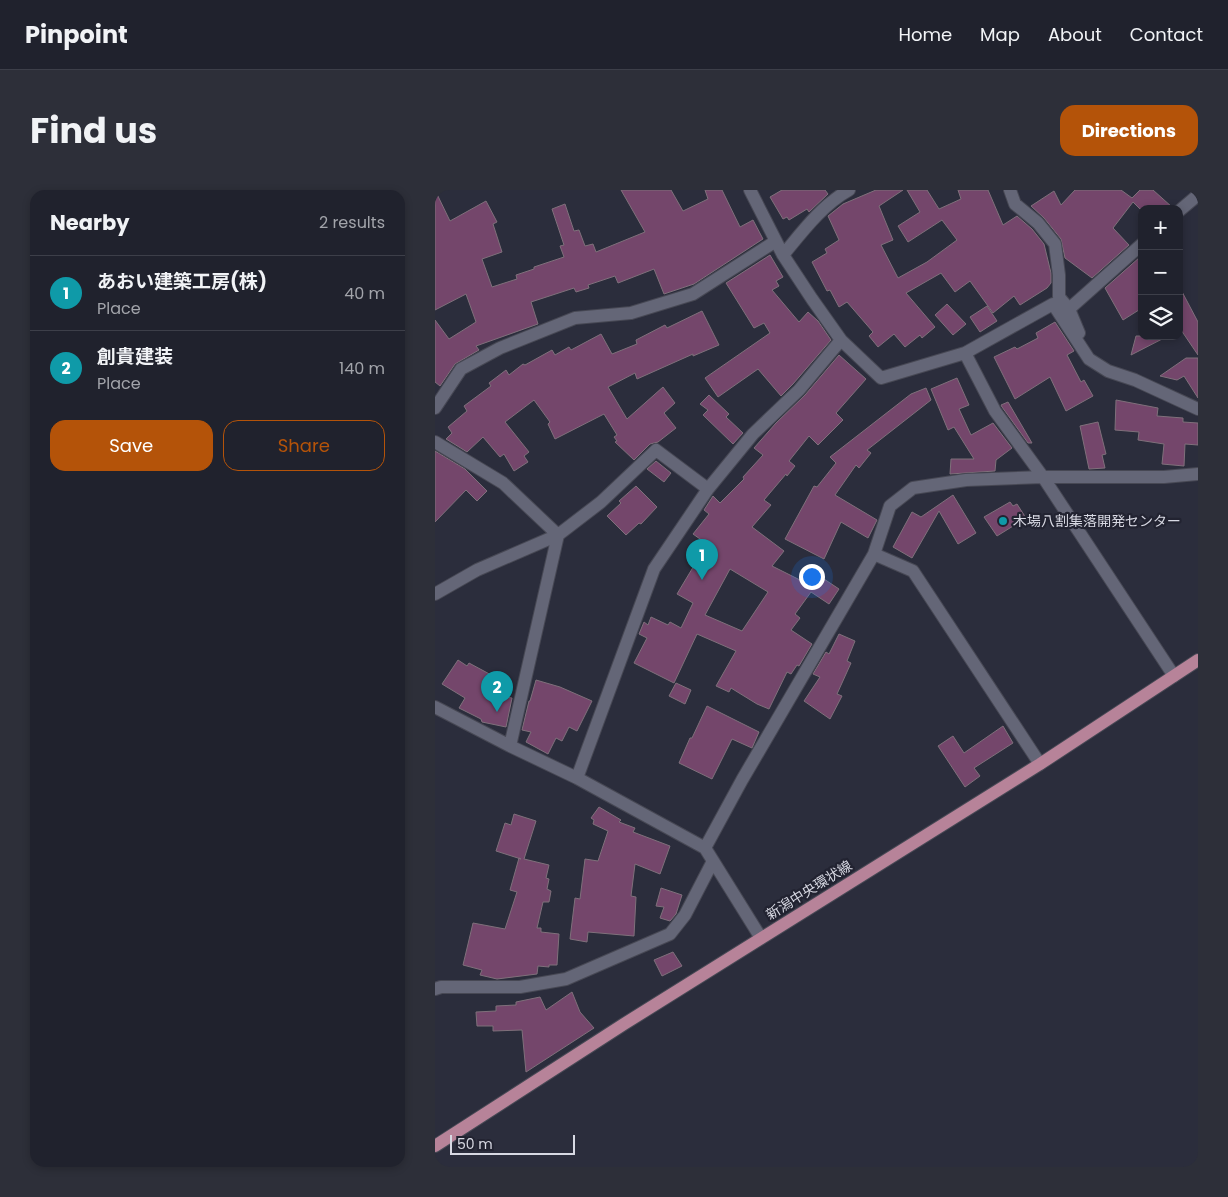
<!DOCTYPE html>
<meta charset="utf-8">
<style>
:root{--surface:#20222d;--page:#2d2f39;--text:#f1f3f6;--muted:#a2a4aa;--line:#3d3f49;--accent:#b45309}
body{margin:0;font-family:Poppins,"Noto Sans JP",sans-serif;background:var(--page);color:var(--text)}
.controls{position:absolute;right:15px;top:15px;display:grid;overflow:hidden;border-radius:10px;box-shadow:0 2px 8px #0003}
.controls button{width:45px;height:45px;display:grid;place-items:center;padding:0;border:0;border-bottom:1px solid var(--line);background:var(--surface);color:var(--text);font:25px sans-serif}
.scale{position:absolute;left:15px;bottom:12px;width:125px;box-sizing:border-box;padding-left:5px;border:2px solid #d8d9e3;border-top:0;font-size:14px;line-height:18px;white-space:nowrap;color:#d8d9e3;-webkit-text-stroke:4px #222331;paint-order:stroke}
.you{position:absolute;left:376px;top:386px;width:18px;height:18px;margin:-12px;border:4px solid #fff;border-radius:50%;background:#1a73e8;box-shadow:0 0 0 8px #1a73e833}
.badge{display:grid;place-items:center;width:32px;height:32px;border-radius:50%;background:var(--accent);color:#fff;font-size:16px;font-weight:700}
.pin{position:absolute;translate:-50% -41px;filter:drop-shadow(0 1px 2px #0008)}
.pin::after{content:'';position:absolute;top:26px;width:18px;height:15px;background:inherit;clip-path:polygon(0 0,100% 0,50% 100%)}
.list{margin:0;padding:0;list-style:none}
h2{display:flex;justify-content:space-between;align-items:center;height:65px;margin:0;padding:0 20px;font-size:21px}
h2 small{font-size:16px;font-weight:400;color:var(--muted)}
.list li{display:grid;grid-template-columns:32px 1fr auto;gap:15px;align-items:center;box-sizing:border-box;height:75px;padding:0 20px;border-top:1px solid var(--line)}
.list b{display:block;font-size:19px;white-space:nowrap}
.list p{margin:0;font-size:16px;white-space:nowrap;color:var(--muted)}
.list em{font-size:16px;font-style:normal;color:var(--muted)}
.actions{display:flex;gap:10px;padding:15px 20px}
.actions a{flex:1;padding:11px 0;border:1px solid var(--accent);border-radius:15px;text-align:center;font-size:18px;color:var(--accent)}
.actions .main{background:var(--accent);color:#fff}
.icon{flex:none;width:28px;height:28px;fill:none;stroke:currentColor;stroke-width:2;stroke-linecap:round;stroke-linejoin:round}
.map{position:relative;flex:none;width:763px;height:977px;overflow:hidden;border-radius:15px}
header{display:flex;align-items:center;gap:30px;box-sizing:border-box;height:70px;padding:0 25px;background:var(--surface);border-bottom:1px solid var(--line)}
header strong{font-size:24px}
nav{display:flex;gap:28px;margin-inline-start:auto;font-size:18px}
.intro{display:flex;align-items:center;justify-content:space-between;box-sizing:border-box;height:120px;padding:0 30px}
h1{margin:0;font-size:35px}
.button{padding:12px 22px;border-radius:15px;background:var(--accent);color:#fff;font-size:18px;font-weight:700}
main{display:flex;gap:30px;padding:0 30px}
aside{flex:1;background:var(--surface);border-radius:15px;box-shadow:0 2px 8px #0003}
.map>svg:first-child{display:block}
.building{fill:#74466b;stroke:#7f707b;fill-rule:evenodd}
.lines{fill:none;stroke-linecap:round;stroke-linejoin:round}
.street-casing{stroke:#474854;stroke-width:14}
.primary-casing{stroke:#474854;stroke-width:14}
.street{stroke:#646677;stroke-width:12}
.primary{stroke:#b78399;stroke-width:12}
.culture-dot{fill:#0f9aa8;stroke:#222331;stroke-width:2}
.labels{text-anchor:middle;stroke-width:4.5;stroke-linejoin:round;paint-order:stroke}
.poi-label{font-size:14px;fill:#d8d9e3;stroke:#222331;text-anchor:start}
.street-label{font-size:14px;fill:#d8d9e3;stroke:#222331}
</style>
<header>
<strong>Pinpoint</strong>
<nav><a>Home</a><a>Map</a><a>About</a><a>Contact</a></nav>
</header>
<div class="intro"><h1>Find us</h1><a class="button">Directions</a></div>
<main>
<aside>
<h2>Nearby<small>2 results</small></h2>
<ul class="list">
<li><span class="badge" style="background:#0f9aa8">1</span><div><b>あおい建築工房(株)</b><p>Place</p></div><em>40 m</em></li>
<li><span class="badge" style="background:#0f9aa8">2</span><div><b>創貴建装</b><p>Place</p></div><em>140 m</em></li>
</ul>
<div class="actions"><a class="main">Save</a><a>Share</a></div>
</aside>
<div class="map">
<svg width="763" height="977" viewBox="0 0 763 977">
<rect width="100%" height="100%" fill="#2b2d3c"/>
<!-- building -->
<path class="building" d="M0,0L15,31L51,11L62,32L58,34L67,62L47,69L57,97L82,89L81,85L99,79V77L129,67L125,56L129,55L117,19L130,14L139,41L144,40L150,56L158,54L161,62L210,42L186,0H236L248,21L273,9L270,0H287L305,37L318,30L328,49L259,94L229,104L219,79L183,93L180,86L153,95L154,98L141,102L139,98L96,112L103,134L41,156L44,160L20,174L5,196L0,192V130L14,149L41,132L31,104L0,120Z
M347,0H390L393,4L374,22L372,19L354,30L352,27L348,29L335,7Z
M441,0H468L444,16L458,50L446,55L463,88L492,72L522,50L507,30L473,52L463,36L485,22L472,0H492L504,19L526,9L523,0H553L568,35L582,26L597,39L609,54L616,83V93L612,98L585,115L579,106L558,123L535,91L520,102L506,83L471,103L500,137L487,148L485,145L470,157L459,144L443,157L434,146L438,142L412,112L404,117L395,100L392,101L377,72L392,63L390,59L404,50L393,26L408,14Z
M640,0H686L697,8L705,0H718L737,17L736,19H705L698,12L678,38L694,55L657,88L630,68L626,49L609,28L596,16L619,1L626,15Z
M335,65L348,87L341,91L344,96L337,100L364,132L373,122L383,131L396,150L358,194L346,206L323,179L283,207L270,188L335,143L329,133L319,138L291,93Z
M705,67L707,69V118L688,130L670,98Z
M744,96L763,132V165L744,137Z
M512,114L531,134L518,145L500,125Z
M552,116L562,131L545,142L535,127Z
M267,121L284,155L258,166V164L202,189L200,183L173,197L192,229L228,197L240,213L229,223L241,238L223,252L215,254L199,270L180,252L182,251L179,247L182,245L169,224L120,249L113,234L115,232L99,210L70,232L94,262L89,266L93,272L79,281L69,264L65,267L48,247L32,262L11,249L17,243L13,237L32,221L29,216L56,196L54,193L71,180L74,185L88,174L90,175L117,160L120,165L134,157L136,160L166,144L177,164L202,154L201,150L230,135L232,138Z
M620,132L639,161L632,165L646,192L649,190L658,206L631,221L615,187L580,209L559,167L580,157L582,159L603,148L601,143Z
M701,146H733L696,165Z
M404,165L431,189L401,223L408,230L383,255L374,246L354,271L360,276L352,286L351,284L329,310L336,315L317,337L349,361L337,376L379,397L386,387L404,399L394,414L376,402L360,424L365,428L356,440L377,454L364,476L362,475L356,484L352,482L334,519L322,514L296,498L294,502L281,496L301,461L262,444L239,493L199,473L212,448L204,444L209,432L213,435L216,427L233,435L235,432L246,438L258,413L242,404L272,354L258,344L274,324L269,320L278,306L285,313L309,289L308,287L328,265L319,258L341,233L370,205ZM295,379L333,402L307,441L270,425Z
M751,168H763V208L749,186L742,190L725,186Z
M522,188L534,215L524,219L536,245L558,233L577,258L561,270L560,281L515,284L516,269H539L519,237L513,240L496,199Z
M491,198L496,210L432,260L436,263L424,278L421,275L400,305L442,330L433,348L406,332L389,369L350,349L379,296L382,297L401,273L395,267L476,204Z
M274,205L294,224L291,227L308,243L298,254L268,225L273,220L265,214Z
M681,210L723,218L722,226L748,228V232L763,233V255L750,254L749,276L727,274L729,254L703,250L704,242L680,240Z
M573,212L597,253H593L567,217L566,215Z
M663,232L671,264L667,265L670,278L654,279L645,236Z
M0,261L30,279L52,301L42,311L31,300L0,332Z
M221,271L236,283L229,292L212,279Z
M201,296L222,317L206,334L204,333L191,345L172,326L186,313L184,311Z
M518,305L541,343L523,354L504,321L477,368L458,357L477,322L486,327Z
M575,312L578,316L582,314L591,328L562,346L549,327Z
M404,444L420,451L412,471L416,473L402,504L407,506L395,529L369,511L385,487L378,484L391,462L394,464Z
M23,470L32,476L34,473L60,487L51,504L77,508L71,537L47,532L46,529L24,518L30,508L7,494Z
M101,490L125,497L157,511L142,541L134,537L127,551L121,548L113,564L91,552L96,542L87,540L94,511H95Z
M241,493L256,500L250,514L234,506Z
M272,516L324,542L317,558L297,549L277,589L244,573L255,548H257Z
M568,536L578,553L539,578L545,586L530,597L503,556L518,546L529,563Z
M164,617L186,630L184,632L200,638L198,642L235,656L225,684L200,674L196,706L201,707L199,746L153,742L152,752L135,749L140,708L145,709L150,669L163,671L173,641L158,634L159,630L156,628Z
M79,624L101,631L89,669L114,675L111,688L114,689L112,699L116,701L114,712H108L102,738H106V742L124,744L122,775H114V777L103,776L102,784L62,789L45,785L47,780L28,775L38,733L70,739L82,702L75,700L84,668L86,669L61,661L70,633L76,635Z
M226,698L247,705L241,724L235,731L225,728L229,717L221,716Z
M238,762L247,776L227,786L219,770Z
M137,802L145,822L159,838L91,882L87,840L58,841V836H42L41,822L61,821V816L81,815V812L105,807L111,820Z"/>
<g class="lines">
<!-- street casing -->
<g class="street-casing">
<path id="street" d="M315,0L348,65L377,109L406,150L446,188L530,163L618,114L654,169L673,181L700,190L763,219
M575,0L580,14L603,33L620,54L624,85V107L634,119L644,143
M744,21L763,5
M348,65C367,42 387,15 414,0
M634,119L707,54
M530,163L560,221L608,287L739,486
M0,218L26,179L65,158L140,128L196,123L258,104L341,51
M0,252L68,293L123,345
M439,364L478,381L605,574
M0,404L42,380L123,345L166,312L221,260L273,299L318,244L364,200L406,150
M0,517L75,556L142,588L270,658L326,748
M75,556L123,345
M142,588L219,379L273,299
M270,658L307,590L439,364L455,316L478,298L531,290L608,287H729L763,284
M0,799L6,797H85L131,789L235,744L250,725L278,671"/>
</g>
<!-- primary casing -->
<g class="primary-casing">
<path id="primary" d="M0,956L189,834L605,574L763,470"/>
</g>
<!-- street -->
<use href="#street" class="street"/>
<!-- primary -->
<use href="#primary" class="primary"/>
</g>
<!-- markers -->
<circle class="culture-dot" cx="568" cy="331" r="5"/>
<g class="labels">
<!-- poi labels -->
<g class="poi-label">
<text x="578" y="336">木場八割集落開発センター</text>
</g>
<!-- street labels -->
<g class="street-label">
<text transform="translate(374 700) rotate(-32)" y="5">新潟中央環状線</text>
</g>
</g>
</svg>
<div class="controls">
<button>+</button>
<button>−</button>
<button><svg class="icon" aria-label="layers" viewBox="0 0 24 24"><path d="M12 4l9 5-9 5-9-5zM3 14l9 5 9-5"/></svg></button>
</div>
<div class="scale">50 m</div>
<div class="you"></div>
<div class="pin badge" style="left:267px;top:390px;background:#0f9aa8">1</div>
<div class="pin badge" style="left:62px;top:522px;background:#0f9aa8">2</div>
</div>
</main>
